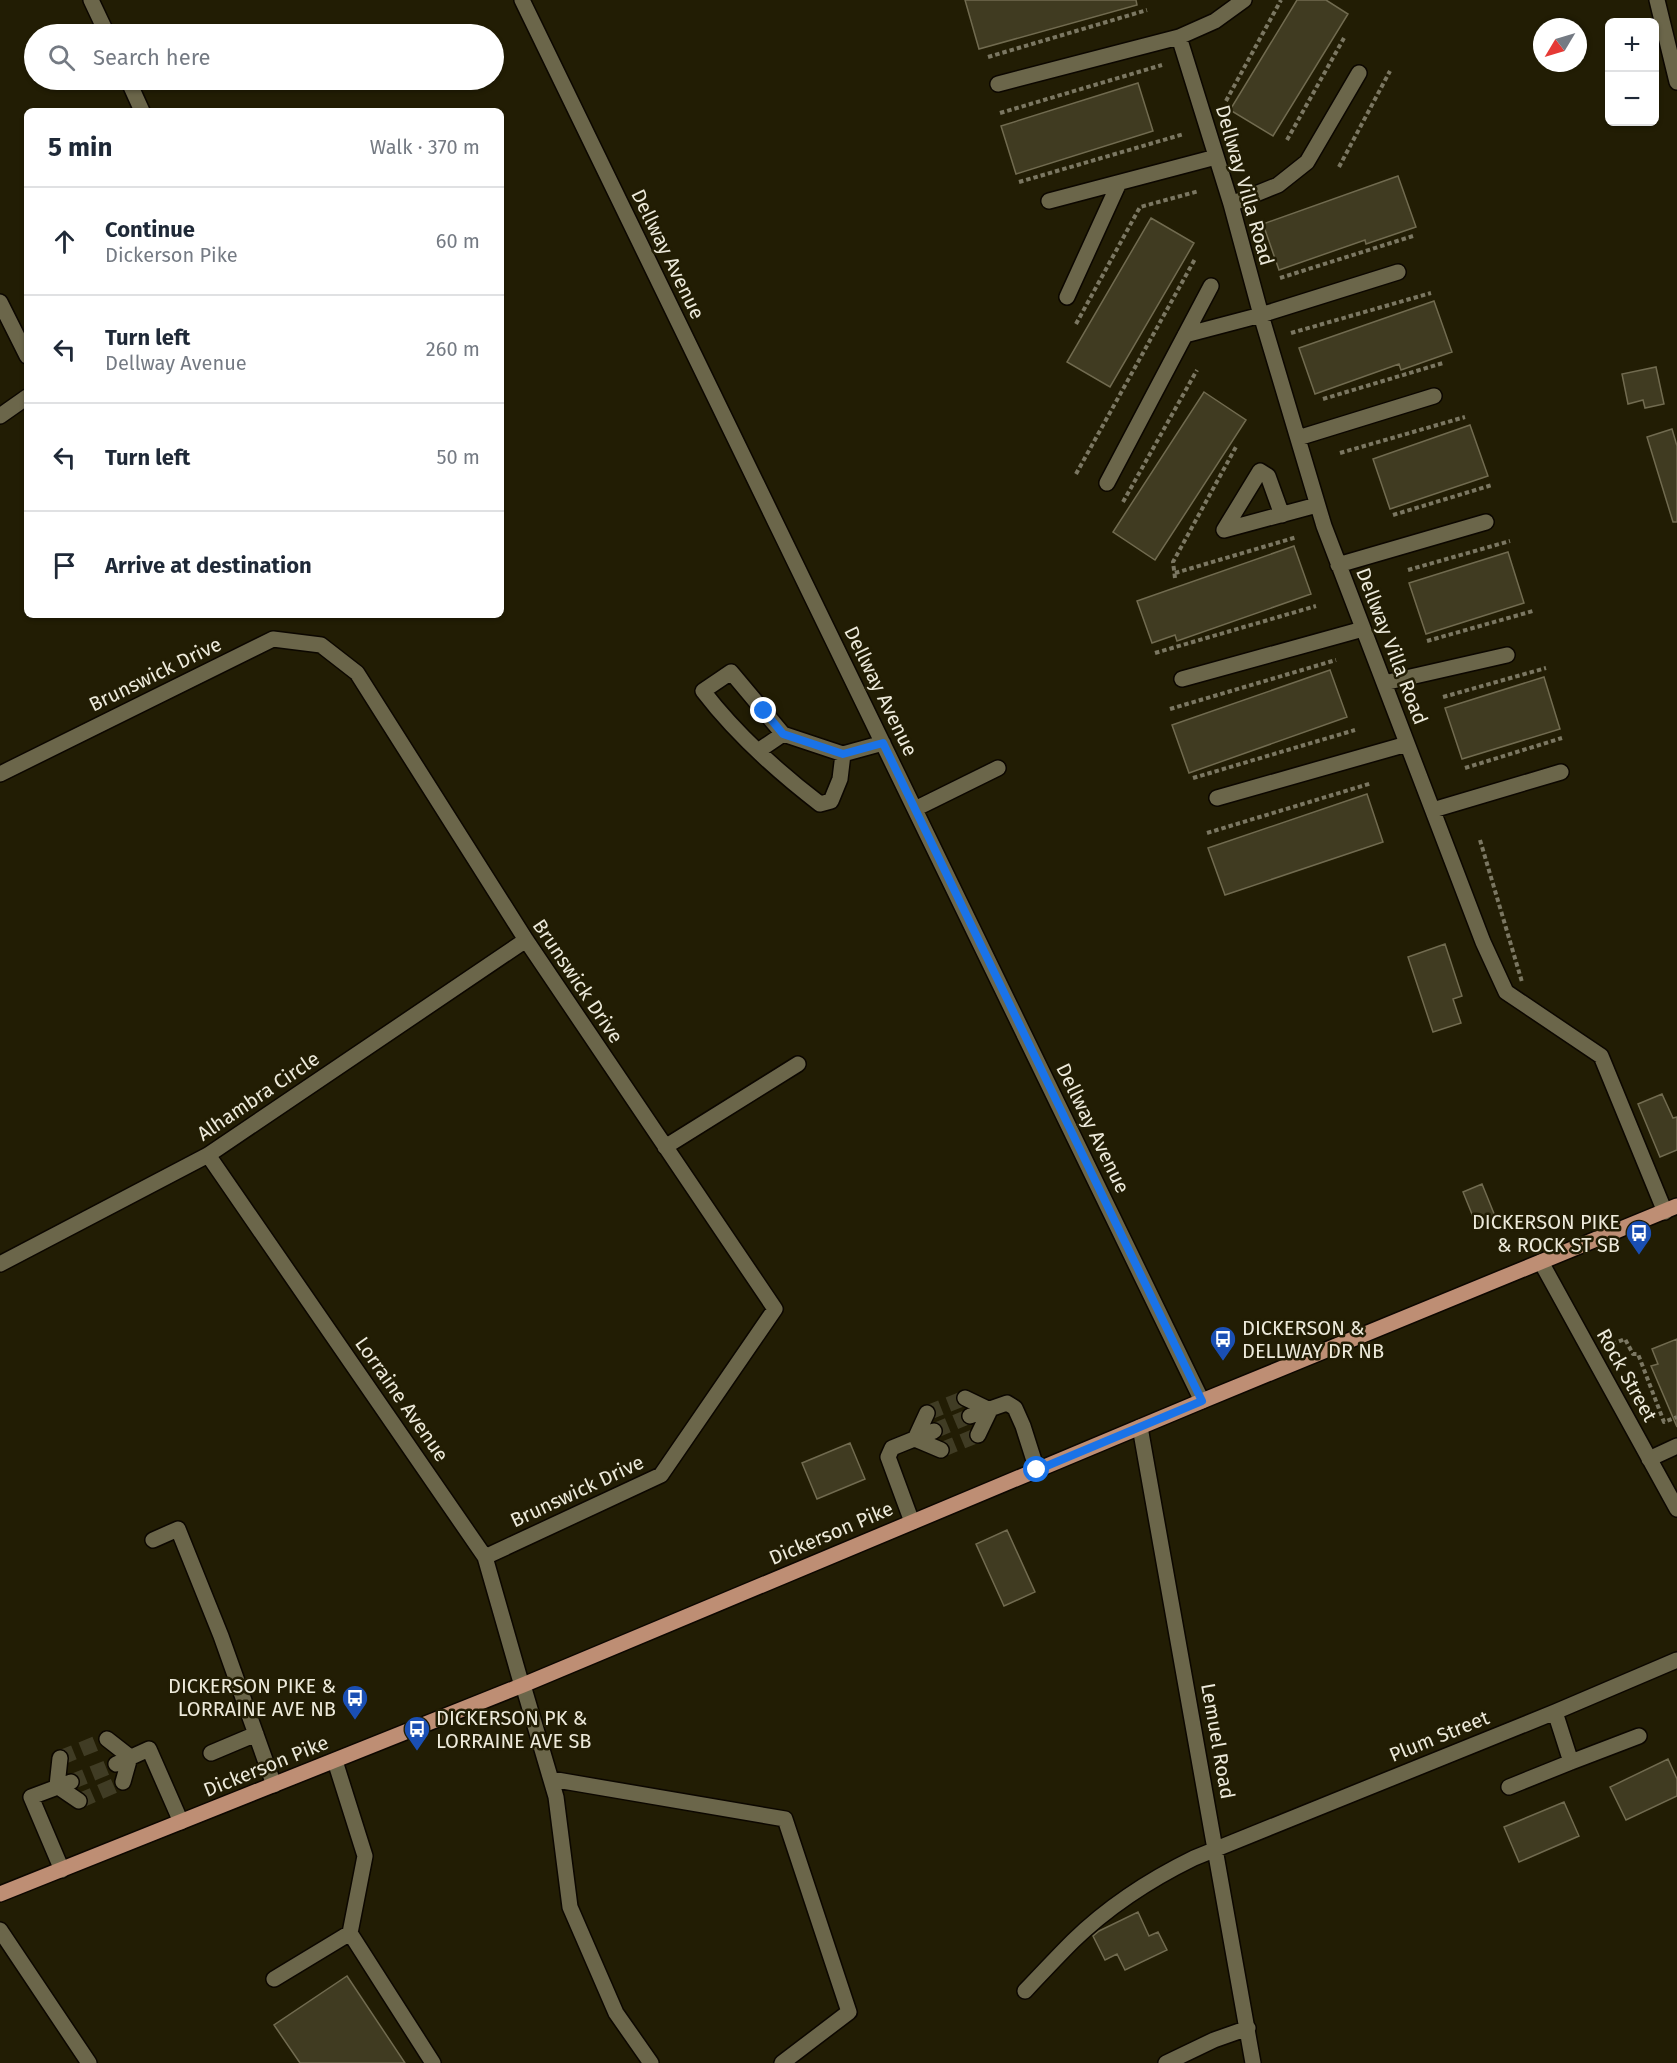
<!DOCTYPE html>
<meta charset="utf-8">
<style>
:root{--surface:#fff;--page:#f6f6f7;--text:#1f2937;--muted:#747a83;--line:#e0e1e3}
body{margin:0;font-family:"Fira Sans",sans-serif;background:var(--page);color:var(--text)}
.controls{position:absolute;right:18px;top:18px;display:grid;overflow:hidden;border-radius:9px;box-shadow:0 2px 4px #0004}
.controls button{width:54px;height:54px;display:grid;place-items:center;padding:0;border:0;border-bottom:2px solid var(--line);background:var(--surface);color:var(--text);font:30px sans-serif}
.compass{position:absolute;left:1533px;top:18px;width:54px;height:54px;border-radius:50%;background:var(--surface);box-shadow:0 2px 4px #0004;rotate:232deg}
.stop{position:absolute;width:18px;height:18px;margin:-14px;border:4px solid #1a73e8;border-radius:50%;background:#fff}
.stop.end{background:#1a73e8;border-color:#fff;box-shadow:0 2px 6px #0008}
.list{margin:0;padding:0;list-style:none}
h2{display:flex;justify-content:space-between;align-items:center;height:78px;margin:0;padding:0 24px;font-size:26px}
h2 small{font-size:20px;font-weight:400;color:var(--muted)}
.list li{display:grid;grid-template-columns:39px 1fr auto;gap:18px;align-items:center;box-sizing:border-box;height:108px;padding:0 24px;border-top:2px solid var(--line)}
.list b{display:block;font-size:22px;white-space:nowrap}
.list p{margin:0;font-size:20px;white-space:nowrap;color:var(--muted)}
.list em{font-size:20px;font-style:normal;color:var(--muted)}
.icon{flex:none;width:33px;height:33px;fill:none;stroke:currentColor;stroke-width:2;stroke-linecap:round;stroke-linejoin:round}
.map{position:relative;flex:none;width:1677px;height:2063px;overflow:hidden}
.search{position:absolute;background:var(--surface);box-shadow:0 2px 4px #0004;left:24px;top:24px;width:480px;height:66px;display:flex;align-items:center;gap:15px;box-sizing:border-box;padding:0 21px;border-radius:33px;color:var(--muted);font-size:22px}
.panel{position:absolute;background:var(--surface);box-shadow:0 2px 4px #0004;left:24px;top:108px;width:480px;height:510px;border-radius:9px}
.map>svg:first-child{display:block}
.building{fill:#403b21;stroke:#716b50;stroke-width:1.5}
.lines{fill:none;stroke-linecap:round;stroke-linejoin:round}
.minor-tunnel{stroke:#403c24;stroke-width:15;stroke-dasharray:15 8;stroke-linecap:butt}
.minor-casing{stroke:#0c0700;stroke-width:18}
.major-casing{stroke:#0c0700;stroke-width:18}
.path{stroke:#7b7762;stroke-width:4;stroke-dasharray:4.5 3;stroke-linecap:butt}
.minor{stroke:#6b664a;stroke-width:15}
.major{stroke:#be8e74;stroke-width:15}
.route{stroke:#1a73e8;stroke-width:8}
.labels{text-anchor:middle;stroke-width:5;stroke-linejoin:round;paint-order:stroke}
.street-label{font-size:20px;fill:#edeadb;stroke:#221d04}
.poi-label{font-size:20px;fill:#edeadb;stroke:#221d04;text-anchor:end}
</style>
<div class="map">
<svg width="1677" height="2063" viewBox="0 0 1677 2063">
<rect width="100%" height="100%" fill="#221d04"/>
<!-- building -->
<path class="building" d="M965,0H1136L1137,5L979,49Z
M1297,0H1326L1348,14L1273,136L1230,110Z
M1138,83L1153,131L1016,174L1001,126Z
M1398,176L1416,227L1366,244L1365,240L1279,270L1263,224Z
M1151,218L1194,243L1110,387L1067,362Z
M1434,301L1452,352L1401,370L1399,364L1315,394L1299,348Z
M1656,367L1664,404L1645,408L1643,400L1628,404L1622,374Z
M1204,392L1246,420L1155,560L1113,532Z
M1470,425L1488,476L1390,509L1373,459Z
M1672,429L1677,446V522H1673L1647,437Z
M1294,546L1311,594L1177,641L1175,635L1152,643L1137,601Z
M1508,552L1524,603L1426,634L1409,583Z
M1330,670L1347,717L1189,773L1172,725Z
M1544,677L1560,729L1462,759L1445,708Z
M1367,794L1383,842L1225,895L1208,848Z
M1445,944L1462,996L1453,999L1461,1023L1433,1032L1408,957Z
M1662,1094L1673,1118L1677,1117V1150L1660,1157L1638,1104Z
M1482,1184L1495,1216L1476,1224L1463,1192Z
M1677,1339V1427L1651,1366L1658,1364L1652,1349Z
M850,1443L865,1479L817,1499L802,1463Z
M1007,1530L1035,1592L1004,1606L976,1544Z
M1668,1759L1677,1779V1796L1626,1820L1610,1787Z
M1564,1802L1579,1836L1519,1862L1504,1827Z
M1138,1912L1149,1936L1158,1932L1167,1950L1125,1970L1117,1954L1105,1960L1093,1936L1099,1931Z
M347,1976L405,2063H300L274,2025Z"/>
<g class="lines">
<!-- minor-tunnel -->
<path class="minor-tunnel" d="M927,1413L965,1398
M934,1431L970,1416
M941,1450L978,1435
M60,1758L107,1739
M71,1782L116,1764
M79,1801L123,1782"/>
<!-- minor casing -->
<g class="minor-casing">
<path id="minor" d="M91,0L107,34
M522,0L1202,1401
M1657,0L1677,82
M1179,37L1231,204L1261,315L1324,526L1483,942L1506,992L1601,1056L1665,1212
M128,80L142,111
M998,84L1179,37L1215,21L1244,0
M1049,201L1216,157
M1231,204L1278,185L1307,162L1359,73
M1067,297L1119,183
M0,302L27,356
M1185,335L1261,315L1398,272
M0,416L27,397
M1298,438L1434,396
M1107,483L1211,286
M1282,515L1268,476L1260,471L1224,530L1317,505
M1338,565L1486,522
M1182,679L1363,629
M1384,683L1507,655
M758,751L783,734
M843,754L840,779L831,801L820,804C777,771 736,734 703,691L731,672L783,734L843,754L883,743
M0,774L273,639L321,645L357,673L526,940L775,1309L661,1475L485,1557
M1217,798L1407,744
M915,809L998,768
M1433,810L1561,772
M665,1147L798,1064
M208,1155L485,1557L522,1686
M1541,1262L1677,1509
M0,1264L208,1155L526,940
M965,1398L990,1410
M970,1416L1007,1403L1015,1408L1023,1426L1037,1470
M1140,1427L1253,2063
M978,1435L990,1410
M915,1439L941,1450
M915,1439L927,1413
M1649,1459L1677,1446
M912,1522L888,1457L892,1448L934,1431
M153,1540L178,1529L221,1636L274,1785
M523,1685L556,1797L570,1907L616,2013L651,2063
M1555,1712L1571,1762L1639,1736
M107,1739L130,1757
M211,1753L256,1734
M335,1761L365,1856L350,1933L433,2063
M116,1764L149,1749L181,1822
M551,1779L785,1819L849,2012L782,2063
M123,1782L130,1757
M57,1786L60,1758
M57,1786L79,1801
M1509,1787L1571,1762
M62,1870L31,1797L71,1782
M0,1930L89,2063
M274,1979L350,1933
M1025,1991C1041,1974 1057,1957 1073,1941C1108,1907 1151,1879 1194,1858L1555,1712L1677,1660
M1166,2063L1214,2040L1248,2028"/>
</g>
<!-- major casing -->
<g class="major-casing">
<path id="major" d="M0,1894L523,1685L1202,1401L1677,1206"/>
</g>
<!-- path -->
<path class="path" d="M988,57L1147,10
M1226,101L1281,0
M1000,113L1162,65
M1287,140L1344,38
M1339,167L1390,71
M1019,182L1184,134
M1280,278L1413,236
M1076,324L1140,207L1199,191
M1291,333L1431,293
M1323,399L1443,363
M1340,453L1465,417
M1076,474L1195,259
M1123,502L1197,370
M1393,515L1492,485
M1408,570L1510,541
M1175,573L1297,537
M1175,578L1173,562L1237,445
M1427,641L1533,611
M1155,653L1316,606
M1443,697L1546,668
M1170,709L1336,660
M1465,768L1562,738
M1193,778L1355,730
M1207,833L1372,783
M1480,840L1522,982
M1605,1347L1625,1339L1633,1354H1638L1664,1422L1677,1417"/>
<!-- minor -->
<use href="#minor" class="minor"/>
<!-- major -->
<use href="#major" class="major"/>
</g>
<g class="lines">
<!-- route -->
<path class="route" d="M764,711L783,734L843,754L883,743L1202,1401L1037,1470"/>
</g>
<!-- icons -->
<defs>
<g id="bus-pin" transform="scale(1.35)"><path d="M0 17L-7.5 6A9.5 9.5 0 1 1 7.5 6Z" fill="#1a4fb4" stroke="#221d04"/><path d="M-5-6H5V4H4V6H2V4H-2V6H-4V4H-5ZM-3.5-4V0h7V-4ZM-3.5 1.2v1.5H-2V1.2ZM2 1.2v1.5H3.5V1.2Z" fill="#fff"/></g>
</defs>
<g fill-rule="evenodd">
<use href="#bus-pin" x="1639" y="1233"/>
<use href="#bus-pin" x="1223" y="1339"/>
<use href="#bus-pin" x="355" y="1698"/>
<use href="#bus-pin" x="417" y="1729"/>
</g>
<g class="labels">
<!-- street labels -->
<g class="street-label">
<text transform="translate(1245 185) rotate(74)" y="7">Dellway Villa Road</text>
<text transform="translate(668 254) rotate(64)" y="7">Dellway Avenue</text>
<text transform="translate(1392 646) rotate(69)" y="7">Dellway Villa Road</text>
<text transform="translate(155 674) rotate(-26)" y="7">Brunswick Drive</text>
<text transform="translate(881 691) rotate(64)" y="7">Dellway Avenue</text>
<text transform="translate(578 981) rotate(56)" y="7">Brunswick Drive</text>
<text transform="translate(258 1096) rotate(-34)" y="7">Alhambra Circle</text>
<text transform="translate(1093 1128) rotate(64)" y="7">Dellway Avenue</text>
<text transform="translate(1627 1375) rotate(61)" y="7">Rock Street</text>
<text transform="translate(402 1399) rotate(55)" y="7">Lorraine Avenue</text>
<text transform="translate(577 1491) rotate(-25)" y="7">Brunswick Drive</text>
<text transform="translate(831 1533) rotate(-23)" y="7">Dickerson Pike</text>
<text transform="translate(1439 1736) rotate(-22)" y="7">Plum Street</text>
<text transform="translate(1218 1741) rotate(80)" y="7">Lemuel Road</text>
<text transform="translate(266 1766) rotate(-22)" y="7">Dickerson Pike</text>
</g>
<!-- poi labels -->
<g class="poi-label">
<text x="1620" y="1229">DICKERSON PIKE<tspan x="1620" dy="23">&amp; ROCK ST SB</tspan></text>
<text x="1242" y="1335" text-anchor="start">DICKERSON &amp;<tspan x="1242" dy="23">DELLWAY DR NB</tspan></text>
<text x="336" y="1693">DICKERSON PIKE &amp;<tspan x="336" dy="23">LORRAINE AVE NB</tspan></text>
<text x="436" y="1725" text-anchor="start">DICKERSON PK &amp;<tspan x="436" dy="23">LORRAINE AVE SB</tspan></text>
</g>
</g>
</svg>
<div class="controls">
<button>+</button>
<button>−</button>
</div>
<svg class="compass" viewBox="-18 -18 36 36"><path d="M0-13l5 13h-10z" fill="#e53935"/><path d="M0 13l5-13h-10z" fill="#747a83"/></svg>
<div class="stop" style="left:1037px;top:1470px"></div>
<div class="stop end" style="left:764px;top:711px"></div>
<div class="search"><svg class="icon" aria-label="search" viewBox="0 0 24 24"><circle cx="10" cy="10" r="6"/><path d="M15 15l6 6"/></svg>Search here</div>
<section class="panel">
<h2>5 min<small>Walk · 370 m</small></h2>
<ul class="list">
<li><svg class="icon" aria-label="ahead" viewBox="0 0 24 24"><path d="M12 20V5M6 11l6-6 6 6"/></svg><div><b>Continue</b><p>Dickerson Pike</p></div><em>60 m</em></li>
<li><svg class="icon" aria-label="left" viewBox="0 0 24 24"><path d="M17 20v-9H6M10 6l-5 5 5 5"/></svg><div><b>Turn left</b><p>Dellway Avenue</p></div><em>260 m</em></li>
<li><svg class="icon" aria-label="left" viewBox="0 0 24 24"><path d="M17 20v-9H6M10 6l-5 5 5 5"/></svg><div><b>Turn left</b></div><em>50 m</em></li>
<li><svg class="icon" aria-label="arrive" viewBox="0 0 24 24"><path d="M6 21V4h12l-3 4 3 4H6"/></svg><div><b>Arrive at destination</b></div></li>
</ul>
</section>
</div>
